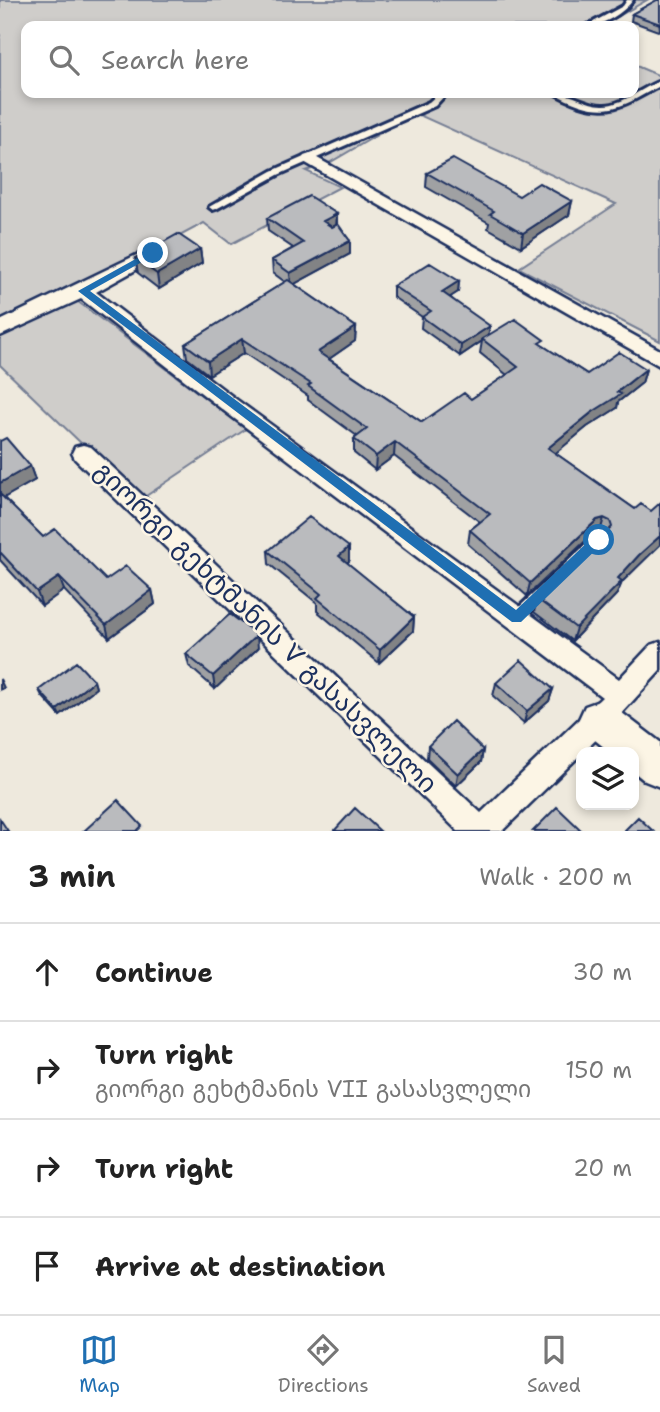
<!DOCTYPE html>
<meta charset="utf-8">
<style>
:root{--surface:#fff;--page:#f6f6f6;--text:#222;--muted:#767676;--line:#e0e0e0;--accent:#1f6fb2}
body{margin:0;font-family:"Shantell Sans","Noto Sans Georgian",sans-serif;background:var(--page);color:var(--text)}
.controls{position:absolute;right:21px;bottom:21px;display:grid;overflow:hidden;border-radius:14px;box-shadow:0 4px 10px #0003}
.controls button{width:63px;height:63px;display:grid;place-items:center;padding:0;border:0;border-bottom:2px solid var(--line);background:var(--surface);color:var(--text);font:35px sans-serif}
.stop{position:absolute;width:21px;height:21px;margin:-16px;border:5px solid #1f6fb2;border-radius:50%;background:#fff}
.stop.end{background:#1f6fb2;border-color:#fff;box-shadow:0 2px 7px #0008}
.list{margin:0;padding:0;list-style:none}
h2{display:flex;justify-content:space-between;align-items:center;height:91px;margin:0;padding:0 28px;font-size:30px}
h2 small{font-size:23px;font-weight:400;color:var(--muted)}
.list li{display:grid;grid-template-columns:46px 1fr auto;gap:21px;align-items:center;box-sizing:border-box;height:98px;padding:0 28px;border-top:2px solid var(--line)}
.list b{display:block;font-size:26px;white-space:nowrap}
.list p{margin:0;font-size:23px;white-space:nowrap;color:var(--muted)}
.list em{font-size:23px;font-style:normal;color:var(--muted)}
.icon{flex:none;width:38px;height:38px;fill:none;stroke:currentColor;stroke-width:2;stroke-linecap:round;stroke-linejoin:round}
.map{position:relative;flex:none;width:660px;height:831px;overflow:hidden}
.search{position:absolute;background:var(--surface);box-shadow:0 4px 10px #0003;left:21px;right:21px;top:21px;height:77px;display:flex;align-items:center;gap:18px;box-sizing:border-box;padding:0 24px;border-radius:14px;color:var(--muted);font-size:26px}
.sheet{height:483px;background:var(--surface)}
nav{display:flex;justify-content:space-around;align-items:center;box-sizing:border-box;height:98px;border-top:2px solid var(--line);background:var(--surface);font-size:19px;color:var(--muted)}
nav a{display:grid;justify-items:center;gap:4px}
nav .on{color:var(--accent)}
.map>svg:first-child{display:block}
.green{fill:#cfcdca;stroke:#757e94;stroke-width:2}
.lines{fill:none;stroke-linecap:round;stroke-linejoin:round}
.lane-casing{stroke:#1b2f5e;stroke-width:6}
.street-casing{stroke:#1b2f5e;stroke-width:5}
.secondary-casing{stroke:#1b2f5e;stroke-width:5}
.lane{fill:#fcf5e5;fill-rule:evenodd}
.street{fill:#fcf5e5;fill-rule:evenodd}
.secondary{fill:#fcf5e5;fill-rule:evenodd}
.wall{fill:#a0a1a3;stroke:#1b2f5e;stroke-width:2}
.shaded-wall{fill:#828385;stroke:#1b2f5e;stroke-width:2}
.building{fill:#babbbe;stroke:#1b2f5e;stroke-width:2}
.route{fill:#1f6fb2}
.labels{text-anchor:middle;stroke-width:5;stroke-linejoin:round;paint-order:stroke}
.street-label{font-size:26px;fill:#1b2f5e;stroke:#fcf5e5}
</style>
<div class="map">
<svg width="660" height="831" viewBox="0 0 660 831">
<rect width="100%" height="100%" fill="#eee9dd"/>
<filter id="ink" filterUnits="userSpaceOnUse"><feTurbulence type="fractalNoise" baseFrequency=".0143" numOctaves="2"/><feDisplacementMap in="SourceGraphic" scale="14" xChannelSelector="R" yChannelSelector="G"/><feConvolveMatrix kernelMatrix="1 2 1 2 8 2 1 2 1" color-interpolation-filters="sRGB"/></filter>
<g filter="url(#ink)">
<!-- green -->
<path class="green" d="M0,0H647L601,26H26V93H634V65L660,76V341L519,268L616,204L415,113L329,163L306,171L340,187L231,244L204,223L69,295L246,429L140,500L0,365Z"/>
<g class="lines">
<!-- lane casing -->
<g class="lane-casing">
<path id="lane" d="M627,0H633C624,13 601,27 586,26L623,6Z
M660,81V86C630,101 615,116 580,105C571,102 562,98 554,93C571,92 586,105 603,105C621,106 643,87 660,81Z
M439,93H447L435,106L278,175L216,209L213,210L209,207L272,171L429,102Z
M599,534L603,536L605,539L603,542L520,622L516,623L512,622L510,618L512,614L595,536Z"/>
</g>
<!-- street casing -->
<g class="street-casing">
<path id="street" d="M310,154L660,350V366L304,162L302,159L304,156Z
M153,247L162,253L159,257L96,292L237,400L619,679L651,645L660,642V671L608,728L502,831H458L75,459L72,453L75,447L83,445L91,447L481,813L602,697L223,410L81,299L0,336V321Z"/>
</g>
<!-- secondary casing -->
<g class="secondary-casing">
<path id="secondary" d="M599,701L613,706L660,742V787L645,781L634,772V752H610L585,732L579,719L585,706Z"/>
</g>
<!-- lane -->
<use href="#lane" class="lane"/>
<!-- street -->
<use href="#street" class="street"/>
<!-- secondary -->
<use href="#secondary" class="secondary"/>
</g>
<!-- wall -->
<path class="wall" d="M657,0L660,30L658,31L631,21L632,14Z
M427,173L519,196L572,201L569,215L521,247L488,228L489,223L426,187Z
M337,214V225L350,241V254L294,284L356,327L355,341L329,359L422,422L471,399L507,375L480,353L482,341L460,356L421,328L422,317L393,297V286L459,281L458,292L450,297L489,335L543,346L587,374L646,369L642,383L618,402L617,408L587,427L555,453L635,509V569L622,582L617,594L572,641L534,612L537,599L605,534L600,532L593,534L527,596L468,544L470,530L480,522L394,456L375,470L354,453V439L357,436L308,400V396L244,353L209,375L187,358L185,344L285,282L273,273L272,260L293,248L268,231L267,218Z
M200,249L202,263L159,289L138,273L135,258Z
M0,441L30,466L35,480L3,498L43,537L106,580L152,590L155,604L109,638L64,590L42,606L0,560Z
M268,551L349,561L347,563L414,617L413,631L379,663L317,611V603L269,564Z
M258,648L215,689L189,666L186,654Z
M94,681L96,688L60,716L42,696L39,690Z
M496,683L553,689L549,701L524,723L493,696Z
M428,746L483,750L481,762L456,786L427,758Z"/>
<!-- shaded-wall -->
<path class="shaded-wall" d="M572,201L569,215L521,247L523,233Z
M337,214L336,227L324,234L323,221Z
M350,241V254L291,286L290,273Z
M200,249L202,263L159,289L157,274Z
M459,281L458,292L441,303L442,292Z
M490,326L488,337L482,339V341L460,356L461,345Z
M356,327L355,341L319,366L318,352Z
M242,339L244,353L209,375L208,361Z
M646,369L642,383L618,402L617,408L587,427L545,462L548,448Z
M395,442L394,456L375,470L376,456Z
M30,466L35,480L0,500V483Z
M604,518L600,532L593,534L527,596L530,583L597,520Z
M660,536V545L622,582L617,594L572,641L576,628L618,578L639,555Z
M349,547V561L339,570V556Z
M59,577L64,590L42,606L37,592Z
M152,590L155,604L109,638L106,625Z
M414,617L413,631L379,663L380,650Z
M257,635L258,648L215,689L213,676Z
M0,679L4,688L0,690Z
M94,681L96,688L60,716L57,710Z
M553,689L549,701L524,723L527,711Z
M483,750L481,762L456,786L458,774Z"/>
<!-- building -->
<path class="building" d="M657,0H660V24L632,14Z
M453,159L519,196L539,183L572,201L523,233L490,214L494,211L427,173Z
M309,196L337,214L323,221L332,227L338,224L350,241L290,273L272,260L303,243L267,218Z
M178,234L200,249L157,274L135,258Z
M430,263L459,281L442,292L490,326L461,345L422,317L431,311L393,286Z
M288,280L356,327L318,352L422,422L464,393L471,399L518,367L482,339L515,319L544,340L539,343L587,374L619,352L646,369L617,392L621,394L591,413L548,448L635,509L641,504L651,511L660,503V536L639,555L618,578L622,581L576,628L537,599L609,530L612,527L610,521L604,518L597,520L530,583L470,530L490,514L395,442L376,456L354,439L367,429L308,386L311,384L242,339L208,361L185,344Z
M6,438L30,466L0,483V441Z
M0,494L43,537L55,529L106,580L126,566L152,590L106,625L59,577L37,592L0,552Z
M309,517L349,547L339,556L414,617L380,650L317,598L321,594L268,551Z
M230,614L257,635L213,676L186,654Z
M521,660L553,689L527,711L496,683Z
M76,662L94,681L57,710L39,690Z
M453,721L483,750L458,774L428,746Z
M118,800L142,826L137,831H84Z
M557,807L582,831H533Z
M355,808L380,831H334Z
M638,817L653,831H624Z
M0,819L8,831H0Z"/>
</g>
<!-- route -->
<path class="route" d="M150,251L158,253L90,291L516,610L594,536H603V543L521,622H512L78,291Z"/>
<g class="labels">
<!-- street labels -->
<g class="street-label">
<text transform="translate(266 627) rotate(44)" y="9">გიორგი გეხტმანის V გასასვლელი</text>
</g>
</g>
</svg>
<div class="controls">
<button><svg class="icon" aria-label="layers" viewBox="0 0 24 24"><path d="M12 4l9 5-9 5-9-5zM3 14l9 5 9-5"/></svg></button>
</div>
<div class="stop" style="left:599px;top:540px"></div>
<div class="stop end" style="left:153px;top:253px"></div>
<div class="search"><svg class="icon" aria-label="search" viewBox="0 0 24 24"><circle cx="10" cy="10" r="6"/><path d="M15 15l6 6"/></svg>Search here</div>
</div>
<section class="sheet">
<h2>3 min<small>Walk · 200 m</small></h2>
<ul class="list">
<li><svg class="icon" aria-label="ahead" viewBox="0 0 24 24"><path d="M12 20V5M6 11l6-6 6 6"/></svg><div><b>Continue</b></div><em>30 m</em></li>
<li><svg class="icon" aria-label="right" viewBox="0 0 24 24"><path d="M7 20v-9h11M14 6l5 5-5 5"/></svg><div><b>Turn right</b><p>გიორგი გეხტმანის VII გასასვლელი</p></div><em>150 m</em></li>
<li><svg class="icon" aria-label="right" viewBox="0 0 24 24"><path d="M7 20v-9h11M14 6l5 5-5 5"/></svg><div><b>Turn right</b></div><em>20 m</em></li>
<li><svg class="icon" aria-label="arrive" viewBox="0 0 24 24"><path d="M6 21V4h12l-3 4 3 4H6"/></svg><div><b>Arrive at destination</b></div></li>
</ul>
</section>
<nav>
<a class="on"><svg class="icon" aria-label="map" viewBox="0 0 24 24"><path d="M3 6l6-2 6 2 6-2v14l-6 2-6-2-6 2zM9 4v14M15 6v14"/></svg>Map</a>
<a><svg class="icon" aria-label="directions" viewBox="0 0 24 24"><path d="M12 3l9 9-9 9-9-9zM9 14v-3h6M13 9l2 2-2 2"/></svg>Directions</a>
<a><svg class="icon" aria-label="saved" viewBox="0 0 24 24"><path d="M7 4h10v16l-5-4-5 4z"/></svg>Saved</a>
</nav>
